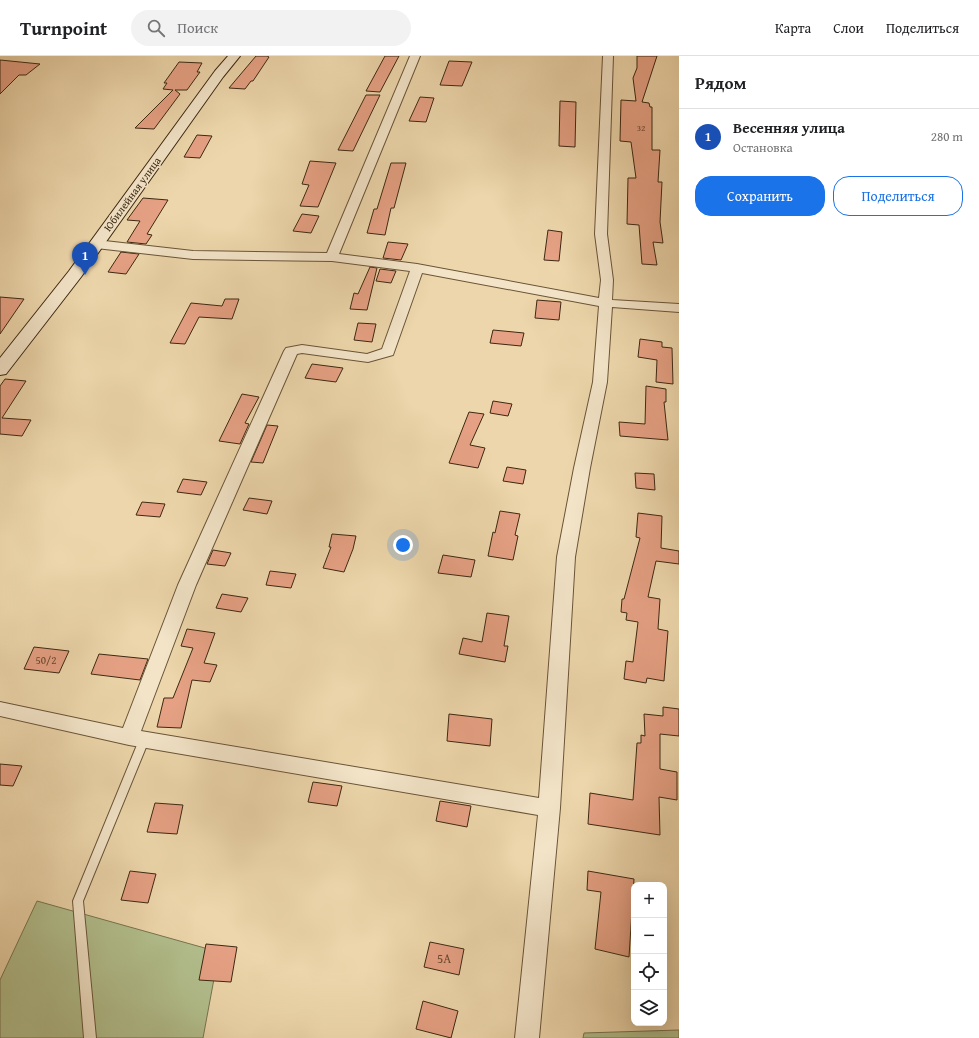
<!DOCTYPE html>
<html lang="ru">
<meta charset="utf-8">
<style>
:root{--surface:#fff;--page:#f2f2f2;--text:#202124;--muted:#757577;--line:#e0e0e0;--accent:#1a73e8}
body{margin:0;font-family:"Gentium Book Plus",serif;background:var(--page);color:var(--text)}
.controls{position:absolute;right:12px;bottom:12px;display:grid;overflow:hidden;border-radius:8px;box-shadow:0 4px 16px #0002}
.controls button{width:36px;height:36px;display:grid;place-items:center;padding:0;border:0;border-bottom:1px solid var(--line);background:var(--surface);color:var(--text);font:20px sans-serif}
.you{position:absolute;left:403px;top:489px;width:14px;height:14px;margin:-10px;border:3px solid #fff;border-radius:50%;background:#1a73e8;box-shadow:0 0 0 6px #1a73e833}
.badge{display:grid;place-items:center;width:26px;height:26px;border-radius:50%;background:var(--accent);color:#fff;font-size:13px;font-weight:700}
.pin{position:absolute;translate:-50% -33px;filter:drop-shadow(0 1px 2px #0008)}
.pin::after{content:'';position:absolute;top:21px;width:14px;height:12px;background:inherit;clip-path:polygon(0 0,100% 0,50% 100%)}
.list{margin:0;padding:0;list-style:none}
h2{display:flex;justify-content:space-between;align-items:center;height:52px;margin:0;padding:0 16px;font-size:17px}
h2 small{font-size:13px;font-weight:400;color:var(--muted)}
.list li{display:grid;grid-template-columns:26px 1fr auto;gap:12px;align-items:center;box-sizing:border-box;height:56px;padding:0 16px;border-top:1px solid var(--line)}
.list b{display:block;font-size:15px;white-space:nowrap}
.list p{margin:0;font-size:13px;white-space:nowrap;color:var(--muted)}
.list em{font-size:13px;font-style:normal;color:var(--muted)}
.actions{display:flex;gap:8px;padding:12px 16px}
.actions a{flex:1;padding:9px 0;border:1px solid var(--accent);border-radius:16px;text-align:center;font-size:14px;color:var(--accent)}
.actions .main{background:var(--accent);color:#fff}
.icon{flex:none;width:22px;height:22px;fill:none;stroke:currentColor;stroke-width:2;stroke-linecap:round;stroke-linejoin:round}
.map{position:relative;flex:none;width:679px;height:982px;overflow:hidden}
header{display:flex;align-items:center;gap:24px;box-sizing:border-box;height:56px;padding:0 20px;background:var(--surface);border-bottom:1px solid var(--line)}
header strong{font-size:19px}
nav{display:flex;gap:22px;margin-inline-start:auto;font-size:14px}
.search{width:280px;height:36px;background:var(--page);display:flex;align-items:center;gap:10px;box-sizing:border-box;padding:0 14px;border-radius:22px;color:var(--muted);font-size:15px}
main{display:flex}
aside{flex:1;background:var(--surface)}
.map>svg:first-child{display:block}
.green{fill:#b2bf8d;stroke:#787450}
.building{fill:#e6a184;stroke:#3d2812}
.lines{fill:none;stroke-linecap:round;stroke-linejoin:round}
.lane-casing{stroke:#695438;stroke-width:2}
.street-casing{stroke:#695438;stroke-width:2}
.secondary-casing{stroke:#3d2812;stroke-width:2}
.lane{fill:#f3e4c8;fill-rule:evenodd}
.street{fill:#f3e4c8;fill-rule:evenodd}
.secondary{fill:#f3e4c8;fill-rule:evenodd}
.labels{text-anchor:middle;stroke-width:3;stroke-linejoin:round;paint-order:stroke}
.far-number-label{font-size:9px;fill:#67462e}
.far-street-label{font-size:11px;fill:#3d2812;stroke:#f3e4c8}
.number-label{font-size:11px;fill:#67462e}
.near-number-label{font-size:13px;fill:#67462e}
</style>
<header>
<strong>Turnpoint</strong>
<div class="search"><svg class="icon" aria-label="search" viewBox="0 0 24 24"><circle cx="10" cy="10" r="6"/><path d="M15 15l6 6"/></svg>Поиск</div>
<nav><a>Карта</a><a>Слои</a><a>Поделиться</a></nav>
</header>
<main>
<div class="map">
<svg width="679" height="982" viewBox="0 0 679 982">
<rect width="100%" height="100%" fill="#edd6ab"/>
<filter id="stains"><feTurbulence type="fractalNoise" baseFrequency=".005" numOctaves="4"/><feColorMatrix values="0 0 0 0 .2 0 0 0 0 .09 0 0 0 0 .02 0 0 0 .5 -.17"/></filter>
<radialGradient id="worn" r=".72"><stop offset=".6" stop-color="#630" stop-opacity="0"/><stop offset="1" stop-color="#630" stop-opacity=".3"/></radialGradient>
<!-- green -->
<path class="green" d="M37,845L219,896L203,982H0V924Z
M679,974V982H583L584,977Z"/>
<!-- building -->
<path class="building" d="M256,0H267L269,1L253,25H251L245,33L229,32Z
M385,0H399L380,36L366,35Z
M637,0H657L642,46L649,47L650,51H652V94H660L658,126H662L660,166L663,187L653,186L657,209L642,208L639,169L627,168L628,122H636L631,86L620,85L621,44L636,45L633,22L637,12Z
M0,4L40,8L26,19H19L0,38Z
M449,5L472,6L462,30L440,29Z
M179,6L202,7L197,16H200L187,34H175L180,38L154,73L135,72L173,34L163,33L167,27H164Z
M366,39H380L353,95L338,94Z
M420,41L434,42L426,66L409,65Z
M560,45L576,46L575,91L559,90Z
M197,79L212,80L200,102L184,101Z
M310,105L336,107L318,151L300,150L309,129L302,128Z
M391,107H406L394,152H391L385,179L367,177L374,153H377Z
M143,142L168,144L147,178L152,179L146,188L127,186L140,165L127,164Z
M302,158L319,160L311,177L293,175Z
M548,174L562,176L559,205L544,204Z
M388,186L408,188L401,204L383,202Z
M121,196L139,198L126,218L108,216Z
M370,211L377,212L367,254L350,253L354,237L358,238Z
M380,213L396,215L391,227L376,225Z
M0,241L24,243L0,278Z
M225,243H239L232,263L199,261L185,288L170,287L191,247L222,250Z
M537,244L561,246L559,264L535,262Z
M358,267L376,268L372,286L354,284Z
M493,274L524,277L521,290L490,287Z
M640,283L662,286V291L672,292L673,328L656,326L657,304L638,301Z
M312,308L343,312L336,326L305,322Z
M5,323L26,325L2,362L31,364L22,380L0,378V330Z
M646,330L666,333V346H664L668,384L620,380L619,366L645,368Z
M242,338L259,341L245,367L249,368L240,388L219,385Z
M493,345L512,348L508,360L490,357Z
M469,356L484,358L470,389L485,392L478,412L449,407Z
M267,369L278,370L263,407L251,406Z
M507,411L526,414L523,428L503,425Z
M635,417L654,418L655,434L636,432Z
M183,423L207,426L201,439L177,436Z
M249,442L272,445L267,458L243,454Z
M142,446L165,448L160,461L136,459Z
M500,455L520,458L515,479L518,480L513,504L488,500L493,476L495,477Z
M638,457L662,460L661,492L679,495V508L656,505L648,541L660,543L658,573L668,575L664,625L647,622L646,627L624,623L626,605L633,606L638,566L626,564L627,557L621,556L622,543H624L640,482L636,481Z
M332,478L356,480L353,493L344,516L323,512L331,491H329Z
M213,494L231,497L225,510L207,508Z
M443,499L475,504L471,521L438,517Z
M270,515L296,518L291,532L266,529Z
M222,538L248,542L241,556L216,552Z
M487,557L509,560L504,590H508L505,606L459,598L463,582L482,586Z
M187,573L215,577L204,607L217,609L210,626L192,624L181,672L157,671L164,642H173L193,592L181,590Z
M34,591L69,595L59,617L24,613Z
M99,598L148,603L140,624L91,618Z
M663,651L679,653V680L660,678V713L677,716V744L659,741L660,779L588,768L590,737L633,744L637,687H641V679L645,680L644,658L663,660Z
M449,658L492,663L490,690L447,685Z
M0,708L22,710L13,730L0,729Z
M313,726L342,730L337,750L308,746Z
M440,745L471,750L467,771L436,765Z
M155,747L183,749L177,778L147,776Z
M130,815L156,818L148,847L121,844Z
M588,815L634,823L629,901L595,893L601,836L587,834Z
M430,886L464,893L459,919L424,911Z
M206,888L237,891L231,926L199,924Z
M423,945L458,955L451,982L416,973Z"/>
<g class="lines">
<!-- lane casing -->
<g class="lane-casing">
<path id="lane" d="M144,680L147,681L149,684L83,845L96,982H84L73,845L139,684L141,681Z"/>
</g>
<!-- street casing -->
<g class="street-casing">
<path id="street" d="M410,0H420L339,198L417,208L599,242L601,224L595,178L603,0H613L607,178L613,224L612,244L679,248V256L612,251L607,326L590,412L575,501L560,752L539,982H515L538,759L129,689L0,660V646L123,672L178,529L284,295L286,292L302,289L367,298L382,293L410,215L332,205L193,203L96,192L92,191L90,188L92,185L96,184L193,195L327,197ZM422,217L599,250L593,326L574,412L557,501L539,742L141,675L196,529L297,298L302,297L368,306L393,299Z"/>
</g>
<!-- secondary casing -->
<g class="secondary-casing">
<path id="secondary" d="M228,0H240L223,21L81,221L6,318L0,319V302L69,215L215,15Z"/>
</g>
<!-- lane -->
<use href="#lane" class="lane"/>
<!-- street -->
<use href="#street" class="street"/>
<!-- secondary -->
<use href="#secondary" class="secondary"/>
</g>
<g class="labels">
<!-- far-number labels -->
<g class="far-number-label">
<text x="641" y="75">32</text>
</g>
<!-- far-street labels -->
<g class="far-street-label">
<text transform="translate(132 138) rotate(-54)" y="4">Юбилейная улица</text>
</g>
<!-- number labels -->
<g class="number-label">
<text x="46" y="608">50/2</text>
</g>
<!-- near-number labels -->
<g class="near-number-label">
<text x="444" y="907">5А</text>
</g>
</g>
<rect width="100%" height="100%" filter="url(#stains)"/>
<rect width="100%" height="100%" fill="url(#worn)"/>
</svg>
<div class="controls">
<button>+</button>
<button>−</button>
<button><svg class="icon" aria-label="locate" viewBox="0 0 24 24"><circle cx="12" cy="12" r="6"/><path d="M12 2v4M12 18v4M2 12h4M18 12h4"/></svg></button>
<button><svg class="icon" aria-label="layers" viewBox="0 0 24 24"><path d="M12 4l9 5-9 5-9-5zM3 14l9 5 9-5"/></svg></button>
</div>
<div class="you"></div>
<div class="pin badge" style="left:85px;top:219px;background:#1a4fb4">1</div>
</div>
<aside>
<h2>Рядом<small></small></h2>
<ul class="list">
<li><span class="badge" style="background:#1a4fb4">1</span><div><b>Весенняя улица</b><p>Остановка</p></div><em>280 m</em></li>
</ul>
<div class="actions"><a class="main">Сохранить</a><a>Поделиться</a></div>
</aside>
</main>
